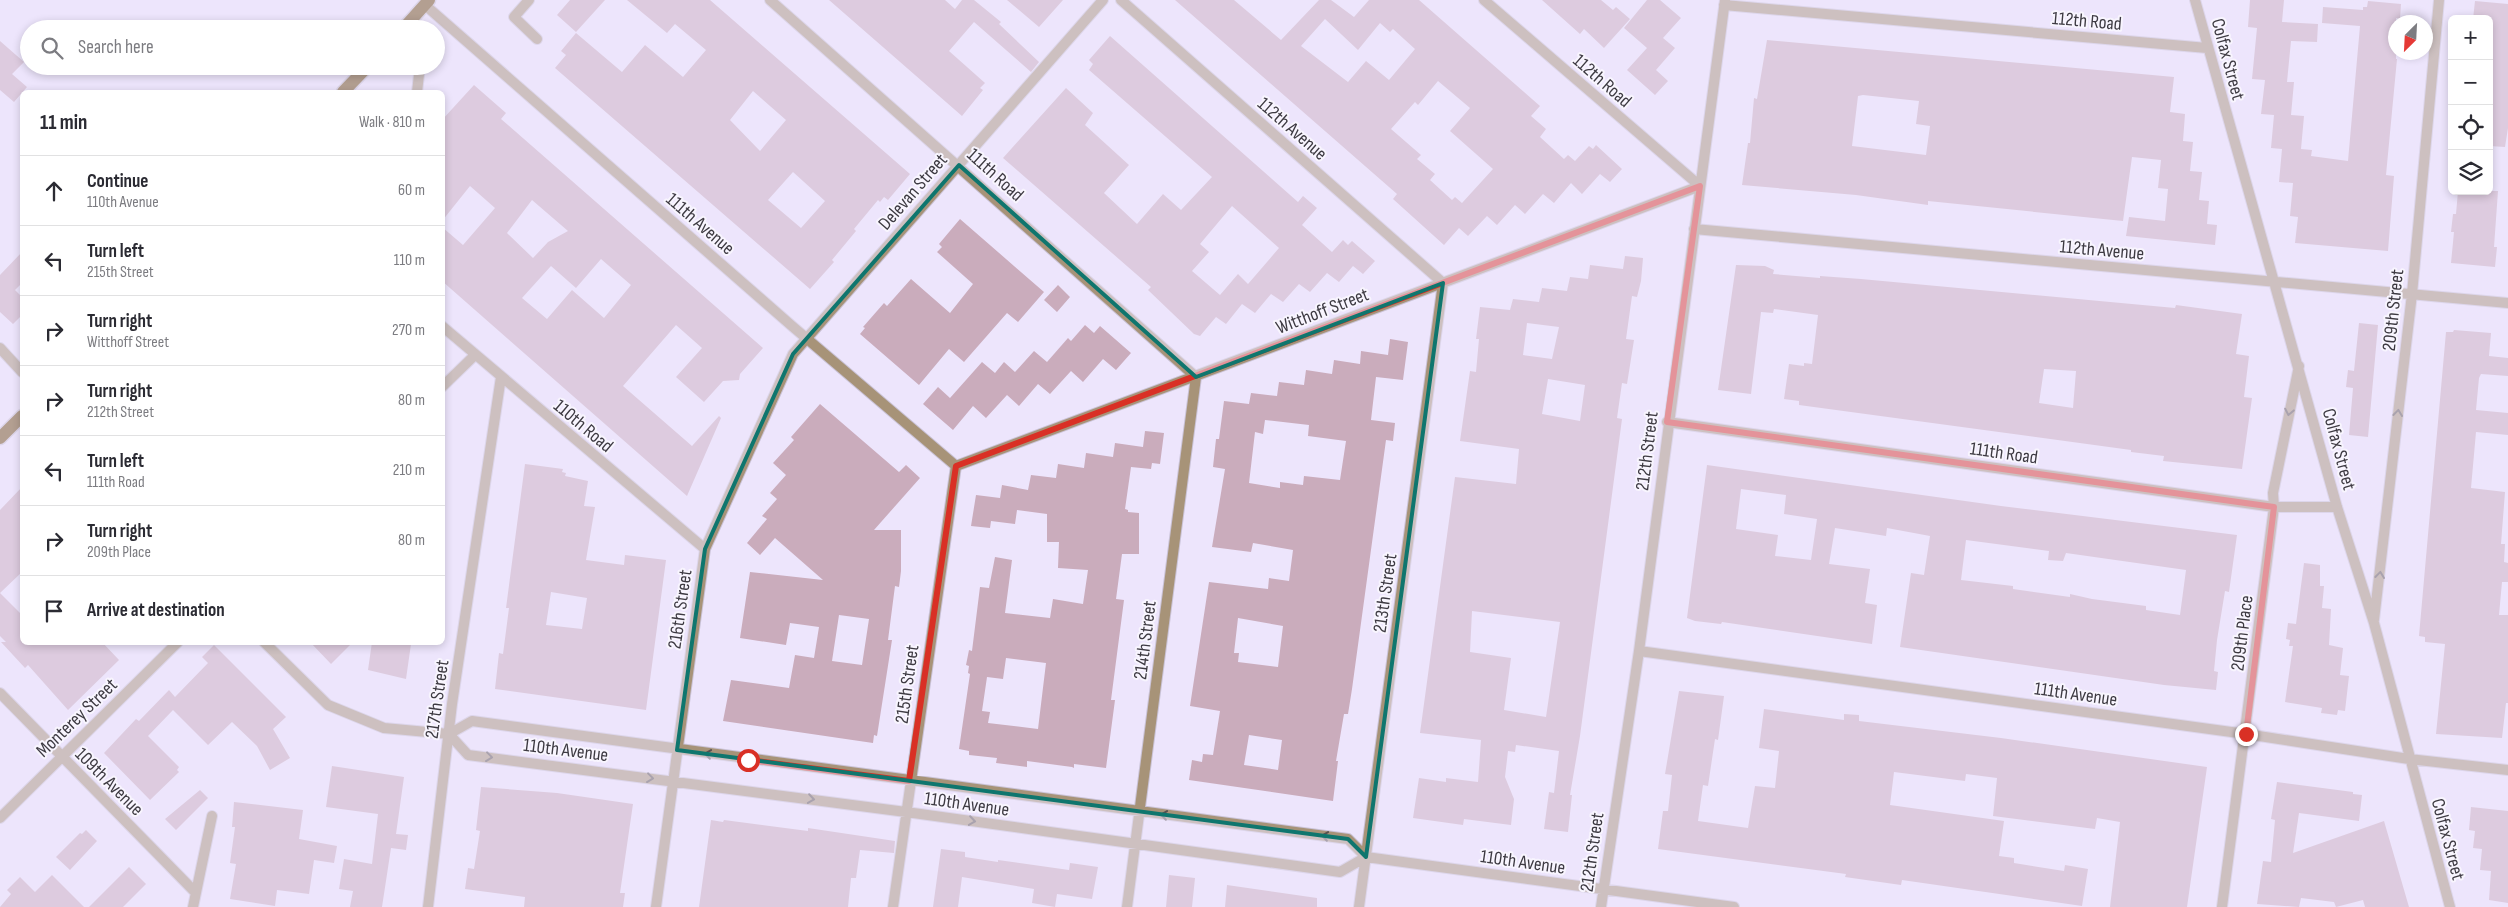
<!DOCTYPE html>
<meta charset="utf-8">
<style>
:root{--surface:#fff;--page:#f7f7f7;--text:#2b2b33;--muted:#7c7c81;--line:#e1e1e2}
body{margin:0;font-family:"Sofia Sans Condensed",sans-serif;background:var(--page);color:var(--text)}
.controls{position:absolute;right:15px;top:15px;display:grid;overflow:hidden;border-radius:8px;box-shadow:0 2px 8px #0003}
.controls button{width:45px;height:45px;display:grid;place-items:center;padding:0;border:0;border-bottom:1px solid var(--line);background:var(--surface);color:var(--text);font:25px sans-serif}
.compass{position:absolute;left:2388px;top:15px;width:45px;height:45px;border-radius:50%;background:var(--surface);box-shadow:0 2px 8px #0003;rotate:204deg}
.stop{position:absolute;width:15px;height:15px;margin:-11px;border:4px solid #d93025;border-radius:50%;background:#fff}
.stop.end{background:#d93025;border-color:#fff;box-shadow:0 1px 5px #0008}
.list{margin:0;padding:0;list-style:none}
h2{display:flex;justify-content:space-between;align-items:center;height:65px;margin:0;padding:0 20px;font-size:21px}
h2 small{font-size:16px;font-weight:400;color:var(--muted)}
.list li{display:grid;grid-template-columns:32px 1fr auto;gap:15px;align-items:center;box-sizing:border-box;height:70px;padding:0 20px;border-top:1px solid var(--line)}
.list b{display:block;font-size:19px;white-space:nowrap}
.list p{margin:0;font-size:16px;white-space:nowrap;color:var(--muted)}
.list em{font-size:16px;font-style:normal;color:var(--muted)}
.icon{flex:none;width:28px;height:28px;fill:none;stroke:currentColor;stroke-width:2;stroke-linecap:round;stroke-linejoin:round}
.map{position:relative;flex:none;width:2508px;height:907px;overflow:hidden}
.search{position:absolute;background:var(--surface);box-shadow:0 2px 8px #0003;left:20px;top:20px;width:425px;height:55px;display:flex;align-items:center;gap:12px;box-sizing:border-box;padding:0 18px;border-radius:28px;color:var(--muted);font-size:19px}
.panel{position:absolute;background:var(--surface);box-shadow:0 2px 8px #0003;left:20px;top:90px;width:425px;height:555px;border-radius:8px}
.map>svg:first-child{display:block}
.building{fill:#caacbc;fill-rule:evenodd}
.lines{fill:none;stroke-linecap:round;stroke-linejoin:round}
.lane-casing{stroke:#cac3d7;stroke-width:12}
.street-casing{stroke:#cac3d7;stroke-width:12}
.primary-casing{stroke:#cac3d7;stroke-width:15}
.lane{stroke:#a79378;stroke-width:10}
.street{stroke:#a79378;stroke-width:10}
.primary{stroke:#6e4b10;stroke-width:12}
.oneway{stroke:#585050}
.route{stroke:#d93025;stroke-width:6}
.marked{fill:none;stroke:#0f766e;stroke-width:4;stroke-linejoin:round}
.labels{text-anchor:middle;stroke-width:4;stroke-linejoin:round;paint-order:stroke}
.street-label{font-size:19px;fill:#3d3a42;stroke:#f8f5fe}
</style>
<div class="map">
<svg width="2508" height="907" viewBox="0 0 2508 907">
<rect width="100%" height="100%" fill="#ede5fc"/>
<!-- building -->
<path class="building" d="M570,0H605L576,32L557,15Z
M627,0H710L910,174L888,200L884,197L880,202L878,200L854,229L856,231L832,260L834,262L810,289L555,68L566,55L561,51L576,33L622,72L645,45L683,77L706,50L675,24L667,33ZM753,91L786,120L760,151L730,120ZM793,172L825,201L801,228L768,200Z
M829,0H945L955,9L962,0H974L1001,22L999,24L1039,62L1031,72L974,22L949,51L985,83L980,88L983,90L962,116Z
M1007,0H1063L1039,27Z
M1175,0H1234L1281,40L1319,0H1331L1354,17L1369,0H1419L1540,106L1531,116L1546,129L1540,137L1564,159L1568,155L1575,161L1589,146L1593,149L1596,145L1622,169L1610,182L1600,174L1582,194L1571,183L1554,203L1543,194L1525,214L1515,205L1497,225L1487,216L1468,236L1459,228L1444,245L1393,199L1397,194ZM1325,19L1358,50L1380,23L1390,32L1393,29L1415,49L1389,80L1366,61L1348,82L1301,46ZM1438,81L1470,108L1450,131L1493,169L1462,203L1455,197L1452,200L1430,180L1435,174L1417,159L1421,155L1391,129L1415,102L1418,105Z
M1542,0H1601L1613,10L1616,7L1630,19L1604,48L1584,29L1580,34Z
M1647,0H1660L1681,18L1663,38L1675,48L1656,70L1668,81L1655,95L1627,70L1647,48L1624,28Z
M2250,0H2284L2282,22L2318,24L2317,42L2291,41L2287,82H2294L2291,115L2304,116L2301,149L2312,150L2311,156L2348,161L2360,26L2322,23L2323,7L2363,10V7H2367L2368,1L2401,4L2400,19L2396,18V59H2397L2386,175L2394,176L2388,251L2295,243L2298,217L2290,216L2293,183L2279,182L2282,149L2271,148L2274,115L2261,114L2265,80L2252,79L2257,28L2248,27Z
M2475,1L2508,4V128L2505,147L2489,146V19H2473Z
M1110,36L1298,202L1303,196L1317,208L1302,225L1332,252L1343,240L1348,245L1352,241L1375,261L1363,274L1353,266L1339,282L1327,273L1310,292L1299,284L1283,302L1271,294L1255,313L1242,304L1226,324L1216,317L1200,336L1194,334L1148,290L1151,287L1003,158L1066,88L1093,113L1085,125L1129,165L1104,193L1137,224L1163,194L1181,210L1212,177L1089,70L1093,64L1089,60ZM1232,206L1279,248L1248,284L1238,274L1220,295L1192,271L1209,252L1200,244Z
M1767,40L2174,77L2170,112L2185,114L2183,141L2193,142L2190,171L2202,172L2199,200L2209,201L2207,224L2217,225L2215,245L2126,236L2129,217L2165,221L2168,189L2158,188L2161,160L2132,157L2123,221L1928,201V205L1856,195L1742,185L1748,143H1750L1754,98L1757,99ZM1863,95L1919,101L1916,124L1930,126L1926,155L1852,146L1858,96Z
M0,41L24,62L12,74L27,87L14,102L0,90Z
M474,85L506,113L501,119L763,348L740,374L739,380L723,381L704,402L676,377L702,348L676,325L623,386L692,446L719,416L721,418L687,496L442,281V227L463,245L495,208L470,186L442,221V120ZM532,200L568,231L548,242L533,258L507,233ZM601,259L631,285L604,318L572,290L547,319L522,298L551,266L576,288Z
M2458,191H2498L2494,247H2497L2495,267L2451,263L2454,232H2451L2453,214H2456Z
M960,219L1044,292L1018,322L1007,313L964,362L949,349L919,385L860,334L865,328L863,327L884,303L887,306L911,279L950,313L973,284L937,252L942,247L939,244Z
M22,252V283L15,290L22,297V315L13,324L0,312V275Z
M1625,256L1643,258L1641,281L1637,297L1632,296L1626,339L1634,340L1627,384L1622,383L1617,418L1622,419L1580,736L1570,795H1572L1568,832L1544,829L1549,792L1554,793L1559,751L1516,745L1515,752L1508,751L1505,777L1514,799L1511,825L1464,819L1463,825L1413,818L1419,778L1446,782V778L1478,782L1481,740L1420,733L1455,477L1516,484L1519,449L1460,441L1470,371L1476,372L1479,339H1476L1480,307L1510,310L1513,299L1539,302L1542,288L1567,291L1570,277L1588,279L1590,265L1623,269ZM1527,323L1559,327L1552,359L1523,355ZM1548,379L1585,385L1580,421L1542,414ZM1472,611L1560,622L1546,717L1504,710L1511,658L1470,652Z
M1736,265L1765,266L1774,270L1773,274L1820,278V276L1861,279L2175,308L2176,305L2242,314L2236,354L2249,356L2244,397L2252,398L2242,469L2163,461L2164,456L2131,452V450L1799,405V401L1784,399L1789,364L1804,366V363L1812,364L1818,315L1774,309L1773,313L1761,312L1751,394L1718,390ZM2044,369L2076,371L2073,408L2039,403Z
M1058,285L1070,297L1057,312L1044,300Z
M2359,323L2378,325L2368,437L2349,435L2353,388L2346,387L2348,370L2354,371Z
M1085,325L1094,333L1100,326L1131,353L1116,370L1103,359L1083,382L1071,371L1050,394L1038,384L1019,406L1007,395L986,418L973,406L953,430L923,404L938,387L950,398L982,362L995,373L1004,362L1015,372L1034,351L1047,362L1068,338L1071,341Z
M2454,330L2491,333L2489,356L2508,358V376L2481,374L2479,378L2476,410L2508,413V435L2476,432L2471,488L2505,492L2501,544H2505L2504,562L2508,563V582H2502L2499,615H2508V703H2506L2502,738L2436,734L2445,644L2425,642V637L2419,636L2446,332H2453Z
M1390,339L1408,342L1403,380L1376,377L1371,420L1395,423L1393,441L1386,440L1352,689L1348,714H1344L1336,761H1338L1333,801L1189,780L1192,760L1202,762L1203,754L1213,755L1220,711L1190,706L1209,582L1268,589L1269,578L1289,581L1293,550L1253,543L1251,552L1212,547L1225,469L1213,467L1216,439H1219L1224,401L1249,404L1251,393L1277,396L1279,382L1304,385L1306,370L1332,374L1334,360L1360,364L1361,351L1388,355ZM1265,420L1309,425L1308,436L1346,441L1340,480L1304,476L1303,485L1280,482V488L1249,483L1255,432L1263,434ZM1238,618L1283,626L1278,667L1238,662L1239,653H1234ZM1249,735L1282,740L1278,770L1244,765Z
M820,404L899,472L906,465L920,478L874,530H901V571L899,587L895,586L888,640H892L877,736L874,735L873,743L723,721L731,680L789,688L795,655L814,658L819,627L790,623L786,645L740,638L750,572L823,580L775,538L760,555L747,543L767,519L762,516L777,499L770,493L786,475L773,463L794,440L791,437ZM839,615L869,619L862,665L832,661Z
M1145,431L1164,433L1160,464L1152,463L1151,469L1131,467L1125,509L1128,510V512L1139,513V554H1122L1116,599L1124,600L1111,700H1115L1106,768L1074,764V768L1072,767L1027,761V767L996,763L997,758L969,755V751L959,749L970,674L968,673L969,666L966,665L969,650L972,651L980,587L989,588L995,557L1012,560L1005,613L1050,618L1053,599L1083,604L1088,570L1058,568L1059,542H1047V514L1017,510L1015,524L991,521L990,528L971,526L976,495L1000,498L1002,485L1028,490L1031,475L1056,478L1058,464L1084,468L1086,453L1113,457L1115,443L1143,447ZM1006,658L1046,663L1038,729L988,723L990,712L982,711L987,677L1003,679Z
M525,464L563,469L562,472L566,473L565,476L588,481L584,506L595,507L586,560L624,565L625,555L666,560L646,710L495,689L499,653L503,654L509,608H506ZM551,592L587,598L582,629L546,625Z
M1707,465L2001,506L2237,535L2229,592L2225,591L2217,640L2214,671L2218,672L2216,690L2164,685L1900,647L1911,573L1924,575L1930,536L1887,528L1886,536L1835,528L1829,564L1870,569L1865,603L1877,605L1872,644L1722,622L1721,624L1695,621L1687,618ZM1741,489L1786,495L1784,514L1817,519L1811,560L1775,556L1778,535L1736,529ZM1966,540L2049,551L2048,560L2063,561L2066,553L2186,570L2180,615L2146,610V606L2092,599L2070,594V597L2013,589V586L1961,580Z
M22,487V572L0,593L22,615V642H102L119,660L68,710L28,665L25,668L1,642H6L0,636V510Z
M2304,563L2320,565V586H2324L2322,608L2331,609L2329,645L2343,648L2340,675L2349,676L2345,711L2338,710L2337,715L2321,713L2322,708L2285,702L2293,646H2289L2290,640L2286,639L2288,623L2296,624Z
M310,642H353L331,664Z
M372,642L411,644L406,679L368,670Z
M214,645L286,717L273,729L290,758L270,770L257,746L232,722L208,745L173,710L148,736L179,767L177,770L179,772L150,800L104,753L136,719L139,721L169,690L175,697L208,663L202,657Z
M1679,691L1724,696L1718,740L1715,739L1708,786L1703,785L1698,821L1748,828L1755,786L1775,788L1779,751L1759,748L1764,709L1844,720V714L1859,715V721L2001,738L2207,767L2187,907H2110L2120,822L2097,818L2095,829L1993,816L1997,778L1966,774L1965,781L1894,772L1890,805L2004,821L1999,856L2014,858V863L2064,871L2065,865L2088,869L2082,906L1902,880L1901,885L1845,877L1846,874L1658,849L1663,811H1668L1672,775L1665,774Z
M332,766L404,777L396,834L408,835L406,850L391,848L382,907H350L353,891L339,889L344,859L372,864L378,814L326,807Z
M2277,782L2353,792V794L2362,795L2359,821L2299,813L2293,853L2384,821L2409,907H2365L2363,900L2336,907L2334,902L2301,898L2299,907L2257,904L2263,861L2271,862L2275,820L2271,819Z
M481,787L557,793L633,804L620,893H625L623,907H524L525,897L465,889L468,868L474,869L480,831L476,830Z
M200,790L208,798L176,830L165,819Z
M234,802L303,810L299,839L337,846L334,863L314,860L309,894L277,890L275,906L230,899L236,864L230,863L235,827H232Z
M2471,807L2508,811V903L2489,900L2491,871L2480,870L2482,849L2473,848L2475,831L2469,830Z
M711,820L723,822L724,820L808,831V828L895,841L894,853L860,850L856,878H851L848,907H699Z
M86,830L97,841L70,870L56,857L80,833L82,834Z
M941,849L965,852V857L998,862V860L1069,870L1070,863L1098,867L1092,899L1057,894L1055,907L1032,903L1034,889L962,877L958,907H933Z
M129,867L146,884L123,907H89Z
M52,875L84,907H0L11,894L7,890L20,877L35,892Z
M1169,875L1195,878L1192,907H1166Z
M1227,885L1317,898V907H1225Z"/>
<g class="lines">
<!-- lane casing -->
<g class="lane-casing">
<path id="lane" d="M529,0L514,17L537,39
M417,92L420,66"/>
</g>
<!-- street casing -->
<g class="street-casing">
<path id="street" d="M770,0L1196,377L1127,907
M1121,0L1443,283L1359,907
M2195,0L2337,507L2374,623L2450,907
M425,5L792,326L956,466
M1724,5L2207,48
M1694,229L2508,303
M442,326L705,549
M0,348L22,372
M442,387L475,355
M1667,422L2274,507H2337
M956,466L1700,186L1484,0
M2374,620L2412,294L2439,0
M264,642L328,705L384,728L449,734L472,721L1348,839L1366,857L1734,907
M1639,651L2246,734L2409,759L2508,770
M0,693L195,892
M449,734L468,755L906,812L1340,872L1366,857
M0,818L178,642
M193,907L212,816
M428,907L452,704L501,377
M656,907L705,549L793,354L1103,0
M893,907L956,466
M1601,907L1639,651L1725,0
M2222,907L2274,507L2273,493L2299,366"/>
</g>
<!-- primary casing -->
<g class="primary-casing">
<path id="primary" d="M403,29L429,0
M343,92L368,66
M0,438L22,416"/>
</g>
<!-- lane -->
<use href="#lane" class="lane"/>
<!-- street -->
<use href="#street" class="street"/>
<!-- primary -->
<use href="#primary" class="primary"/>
</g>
<!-- one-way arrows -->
<defs><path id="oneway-chevron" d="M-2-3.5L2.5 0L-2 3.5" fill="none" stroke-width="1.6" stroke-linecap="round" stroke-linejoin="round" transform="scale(1.25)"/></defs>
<g class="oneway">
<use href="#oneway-chevron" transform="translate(2289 412) rotate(101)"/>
<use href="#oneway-chevron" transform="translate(2398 413) rotate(-83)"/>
<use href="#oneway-chevron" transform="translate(2380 575) rotate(-83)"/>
<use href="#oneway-chevron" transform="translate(708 754) rotate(-172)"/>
<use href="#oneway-chevron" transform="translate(489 757) rotate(7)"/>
<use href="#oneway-chevron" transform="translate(650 778) rotate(7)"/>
<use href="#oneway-chevron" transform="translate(811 799) rotate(8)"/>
<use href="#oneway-chevron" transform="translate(1164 815) rotate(-172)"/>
<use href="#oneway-chevron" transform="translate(972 821) rotate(8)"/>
<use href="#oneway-chevron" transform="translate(1325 836) rotate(-172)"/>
</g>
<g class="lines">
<!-- route -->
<path class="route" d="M748,760L909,781L956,466L1700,186L1667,422L2274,507L2246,734"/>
</g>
<!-- marked area -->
<path d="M0 0H2508V907H0ZM959,165L1196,377L1443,283L1366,857L1348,839L677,750L705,549L793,354Z" fill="#ede5fc" fill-opacity=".55" fill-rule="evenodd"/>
<path class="marked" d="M959,165L1196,377L1443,283L1366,857L1348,839L677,750L705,549L793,354Z"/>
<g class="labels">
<!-- street labels -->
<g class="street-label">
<text transform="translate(2087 20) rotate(5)" y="7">112th Road</text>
<text transform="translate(2229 59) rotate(75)" y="7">Colfax Street</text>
<text transform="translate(1603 80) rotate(41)" y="7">112th Road</text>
<text transform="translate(1293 128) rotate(41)" y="7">112th Avenue</text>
<text transform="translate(996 174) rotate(42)" y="7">111th Road</text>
<text transform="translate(912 191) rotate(-49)" y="7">Delevan Street</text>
<text transform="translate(701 223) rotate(41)" y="7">111th Avenue</text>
<text transform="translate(2102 249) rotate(5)" y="7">112th Avenue</text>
<text transform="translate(1322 310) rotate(-21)" y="7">Witthoff Street</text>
<text transform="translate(2392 310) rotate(-84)" y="7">209th Street</text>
<text transform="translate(584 425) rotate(40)" y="7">110th Road</text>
<text transform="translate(2340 449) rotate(75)" y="7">Colfax Street</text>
<text transform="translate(1646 451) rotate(-83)" y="7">212th Street</text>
<text transform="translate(2004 452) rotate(8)" y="7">111th Road</text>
<text transform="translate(1384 593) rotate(-82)" y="7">213th Street</text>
<text transform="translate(679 609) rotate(-82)" y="7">216th Street</text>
<text transform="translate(2241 633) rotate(-83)" y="7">209th Place</text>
<text transform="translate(1144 640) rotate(-83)" y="7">214th Street</text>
<text transform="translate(906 684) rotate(-82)" y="7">215th Street</text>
<text transform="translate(2076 693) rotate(8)" y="7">111th Avenue</text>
<text transform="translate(436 699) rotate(-82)" y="7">217th Street</text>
<text transform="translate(76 717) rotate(-44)" y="7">Monterey Street</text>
<text transform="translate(566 749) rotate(7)" y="7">110th Avenue</text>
<text transform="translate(110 781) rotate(45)" y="7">109th Avenue</text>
<text transform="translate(967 803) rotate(8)" y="7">110th Avenue</text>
<text transform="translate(2449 839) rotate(75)" y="7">Colfax Street</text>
<text transform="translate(1591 852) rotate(-82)" y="7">212th Street</text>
<text transform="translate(1523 861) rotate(8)" y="7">110th Avenue</text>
</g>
</g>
</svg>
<div class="controls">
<button>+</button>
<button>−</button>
<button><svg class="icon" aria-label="locate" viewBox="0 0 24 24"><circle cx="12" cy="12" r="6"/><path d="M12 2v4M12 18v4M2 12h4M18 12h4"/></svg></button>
<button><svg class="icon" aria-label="layers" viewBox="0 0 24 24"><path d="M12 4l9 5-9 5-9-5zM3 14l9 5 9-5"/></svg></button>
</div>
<svg class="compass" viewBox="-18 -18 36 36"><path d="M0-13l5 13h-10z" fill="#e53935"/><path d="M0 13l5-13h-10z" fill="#7c7c81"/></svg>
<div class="stop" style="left:748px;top:760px"></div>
<div class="stop end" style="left:2246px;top:734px"></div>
<div class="search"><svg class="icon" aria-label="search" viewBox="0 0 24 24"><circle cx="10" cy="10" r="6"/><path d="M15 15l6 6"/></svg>Search here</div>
<section class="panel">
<h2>11 min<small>Walk · 810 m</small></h2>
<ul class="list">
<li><svg class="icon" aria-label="ahead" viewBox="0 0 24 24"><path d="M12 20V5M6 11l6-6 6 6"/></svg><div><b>Continue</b><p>110th Avenue</p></div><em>60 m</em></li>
<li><svg class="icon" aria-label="left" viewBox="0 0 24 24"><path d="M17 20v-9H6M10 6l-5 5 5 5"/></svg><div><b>Turn left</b><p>215th Street</p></div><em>110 m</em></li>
<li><svg class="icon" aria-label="right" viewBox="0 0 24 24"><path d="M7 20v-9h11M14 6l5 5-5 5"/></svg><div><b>Turn right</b><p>Witthoff Street</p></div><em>270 m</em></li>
<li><svg class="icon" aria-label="right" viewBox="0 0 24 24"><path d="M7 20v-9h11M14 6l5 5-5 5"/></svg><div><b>Turn right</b><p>212th Street</p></div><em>80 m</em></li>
<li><svg class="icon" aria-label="left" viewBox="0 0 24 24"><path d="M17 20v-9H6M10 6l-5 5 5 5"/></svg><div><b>Turn left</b><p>111th Road</p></div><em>210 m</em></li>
<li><svg class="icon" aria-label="right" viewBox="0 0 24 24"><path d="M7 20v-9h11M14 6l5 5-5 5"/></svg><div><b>Turn right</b><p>209th Place</p></div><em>80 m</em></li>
<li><svg class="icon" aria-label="arrive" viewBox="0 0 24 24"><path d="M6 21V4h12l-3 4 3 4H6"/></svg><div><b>Arrive at destination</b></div></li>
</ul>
</section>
</div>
